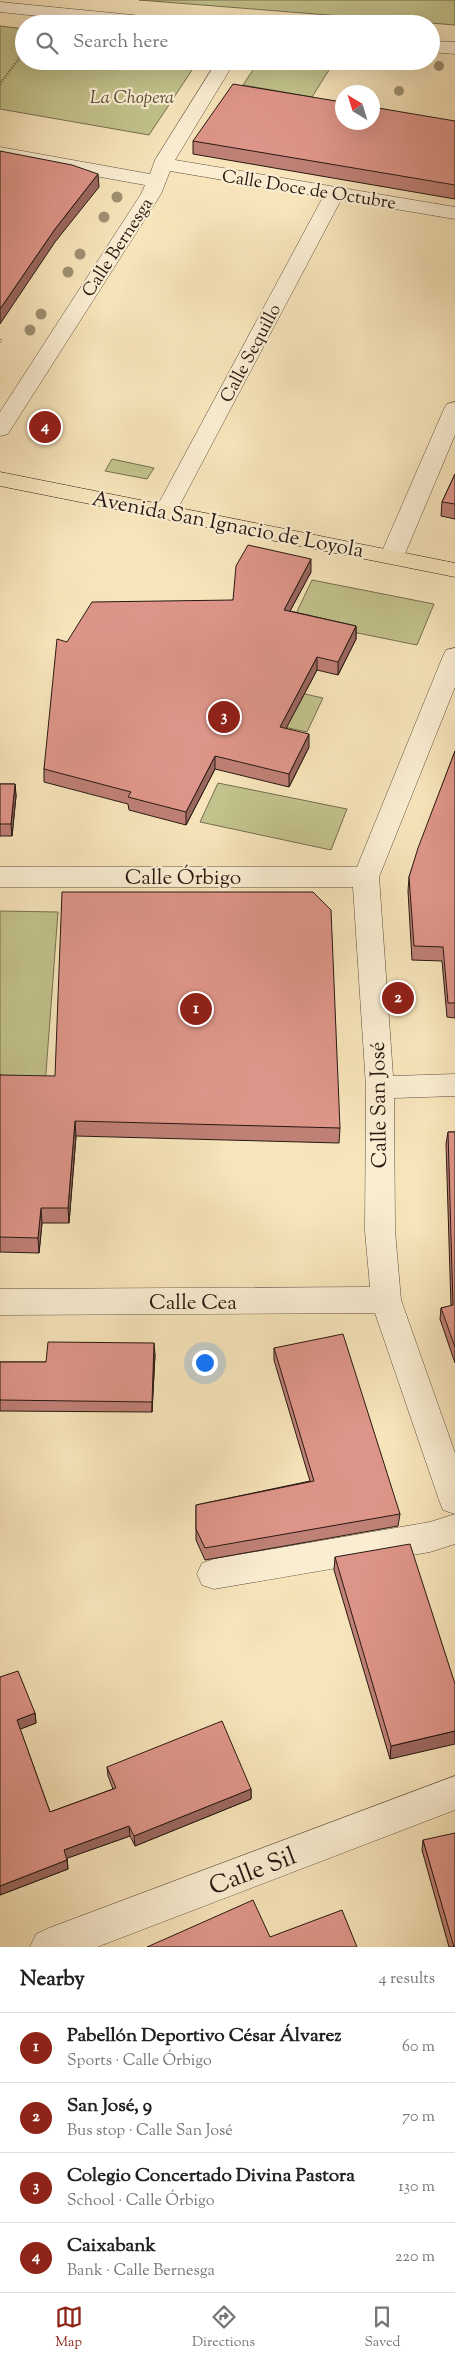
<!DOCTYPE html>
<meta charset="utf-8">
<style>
:root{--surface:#fff;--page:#f2f2f2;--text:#222;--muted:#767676;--line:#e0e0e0;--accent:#8f2418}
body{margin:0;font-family:"Sorts Mill Goudy",serif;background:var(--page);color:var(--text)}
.compass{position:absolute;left:335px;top:85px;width:45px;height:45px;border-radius:50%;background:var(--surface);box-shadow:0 5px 20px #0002;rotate:322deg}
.you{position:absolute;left:204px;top:1362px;width:18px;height:18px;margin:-12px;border:4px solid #fff;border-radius:50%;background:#1a73e8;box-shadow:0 0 0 8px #1a73e833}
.badge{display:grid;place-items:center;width:32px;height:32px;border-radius:50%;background:var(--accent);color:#fff;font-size:16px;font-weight:700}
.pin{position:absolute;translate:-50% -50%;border:2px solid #fff;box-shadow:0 1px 5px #0006}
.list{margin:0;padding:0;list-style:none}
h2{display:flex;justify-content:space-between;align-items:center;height:65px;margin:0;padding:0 20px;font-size:21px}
h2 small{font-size:16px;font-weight:400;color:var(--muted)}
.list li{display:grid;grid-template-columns:32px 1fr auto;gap:15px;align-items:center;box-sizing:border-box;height:70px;padding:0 20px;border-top:1px solid var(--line)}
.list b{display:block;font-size:19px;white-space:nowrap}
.list p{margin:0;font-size:16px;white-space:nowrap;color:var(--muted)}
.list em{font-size:16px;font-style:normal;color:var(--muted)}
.icon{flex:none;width:28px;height:28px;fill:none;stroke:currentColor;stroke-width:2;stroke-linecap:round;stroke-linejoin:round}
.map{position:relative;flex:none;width:455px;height:1947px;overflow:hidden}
.search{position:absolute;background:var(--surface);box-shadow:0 5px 20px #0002;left:15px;right:15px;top:15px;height:55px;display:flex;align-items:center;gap:12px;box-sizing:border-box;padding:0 18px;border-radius:28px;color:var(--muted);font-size:19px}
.sheet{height:345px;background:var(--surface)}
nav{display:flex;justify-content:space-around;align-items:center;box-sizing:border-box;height:70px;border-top:1px solid var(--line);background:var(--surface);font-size:14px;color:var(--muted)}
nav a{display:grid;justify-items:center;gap:2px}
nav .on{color:var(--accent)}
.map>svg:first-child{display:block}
.green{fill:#c2c28c;stroke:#756e4f}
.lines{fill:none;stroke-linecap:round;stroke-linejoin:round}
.minor-casing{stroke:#5c4c3c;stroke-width:1}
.major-casing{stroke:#281912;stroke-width:1}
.path{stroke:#281912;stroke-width:2.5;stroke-dasharray:0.5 2;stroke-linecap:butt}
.minor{fill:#faedd2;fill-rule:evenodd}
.major{fill:#f7e4ba;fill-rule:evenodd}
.tree{fill:#9e9072}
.wall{fill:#bf8076;stroke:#281912}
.shaded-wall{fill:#9b6860;stroke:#281912}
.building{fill:#de9589;stroke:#281912}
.labels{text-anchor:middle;stroke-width:4.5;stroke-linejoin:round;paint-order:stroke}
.far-park-label{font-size:18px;font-style:italic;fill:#564c37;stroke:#faedd2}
.far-street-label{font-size:18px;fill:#281912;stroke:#faedd2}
.street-label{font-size:21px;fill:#281912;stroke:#faedd2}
.near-street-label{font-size:25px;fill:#281912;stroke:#faedd2}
</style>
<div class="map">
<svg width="455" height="1947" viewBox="0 0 455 1947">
<rect width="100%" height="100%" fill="#f7e4ba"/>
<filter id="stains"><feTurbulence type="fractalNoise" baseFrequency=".004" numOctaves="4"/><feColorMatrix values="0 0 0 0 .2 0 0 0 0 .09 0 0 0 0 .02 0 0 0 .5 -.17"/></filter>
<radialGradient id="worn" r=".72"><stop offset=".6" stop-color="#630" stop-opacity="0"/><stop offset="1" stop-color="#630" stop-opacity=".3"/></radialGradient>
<!-- green -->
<path class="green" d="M139,0H455V25Z
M0,26L24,29V61H198L149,135L0,109Z
M259,61H327L334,62L312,97L243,85Z
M112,459L154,468L147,479L105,471Z
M312,580L434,604L417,645L293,620Z
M273,687L323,698L307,732L257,721Z
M218,783L347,809L331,850L200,822Z
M0,911L58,912L45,1086H0Z"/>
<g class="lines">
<!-- minor casing -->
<g class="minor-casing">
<path id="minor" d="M0,2L173,19L179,20L182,24H115L0,12Z
M431,41L455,42V54L431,52Z
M217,61H235L175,160L455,207V219L341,200L176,512L173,517L165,519L157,517L154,512L323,197L170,171L161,194L11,429L8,434L0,436V412L141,194L145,185L0,159V147L150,174L155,160Z
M455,402V435L404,556L400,561L392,563L384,561L380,556L444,409L447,404Z
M455,648V687L379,877L393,1076L455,1074V1096L394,1098L395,1231L401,1300L455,1453V1544L430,1552L214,1589L202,1585L197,1574L202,1563L214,1559L430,1522L455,1514L443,1510L439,1500L375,1313L0,1315V1289L370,1287L365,1231L366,1087L353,887H0V867H357L443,656L446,650Z
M455,1776V1810L97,1947H30L36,1934L49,1928Z"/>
</g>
<!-- major casing -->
<g class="major-casing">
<path id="major" d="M0,472L455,563V577L0,486Z"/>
</g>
<!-- path -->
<path class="path" d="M0,84L24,52
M0,342L2,339"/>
<!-- minor -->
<use href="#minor" class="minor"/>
<!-- major -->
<use href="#major" class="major"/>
</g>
<!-- trees -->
<g class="tree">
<circle cx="439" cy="66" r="5"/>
<circle cx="399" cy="91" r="5"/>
<circle cx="117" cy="197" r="5.5"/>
<circle cx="104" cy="217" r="5.5"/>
<circle cx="80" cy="254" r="5.5"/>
<circle cx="68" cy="272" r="5.5"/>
<circle cx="41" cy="314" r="5.5"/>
<circle cx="30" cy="330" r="5.5"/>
</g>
<!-- wall -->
<path class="wall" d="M455,121V199L193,154V141Z
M455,474V519L441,516L442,502Z
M311,572L290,611L356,626V639L338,675L317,670L286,728L309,747L289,787L215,769L186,825L129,810L128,804L44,782V769L67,642L233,600Z
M455,751V1018L447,1017L442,961L412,960L408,891L409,877Z
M0,784H15L16,796L12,836H0Z
M0,1075L340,1128L339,1143L76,1136L69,1223H42L39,1253L0,1252Z
M448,1132H455V1363L440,1319L441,1308L451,1306L446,1144Z
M274,1348L400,1514L398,1526L205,1560L196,1540V1505L310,1481L274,1360Z
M155,1354L152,1412L0,1411V1362H46Z
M335,1557L455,1684L390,1759L334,1570Z
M0,1677L35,1713L36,1723L20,1729L50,1812L113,1789L108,1776L107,1767L251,1789V1799L135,1846L130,1836L67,1858L68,1869L0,1895Z
M423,1840L455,1947H449L422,1850Z"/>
<!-- shaded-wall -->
<path class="shaded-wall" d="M98,174L99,187L55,242L0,324V309L55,229Z
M311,559V572L284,622V610Z
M356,626V639L338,675V662Z
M317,657V670L280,740V727Z
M309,734V747L289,787V774Z
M215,756V769L186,825V812Z
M15,784L16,796L12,836L11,824Z
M75,1121L76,1136L69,1223L68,1208Z
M41,1208L42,1223L39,1253L38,1238Z
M154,1343L155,1354L152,1412V1402Z
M35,1713L36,1723L18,1730L17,1720Z
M455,1731V1744L390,1759L391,1746Z
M251,1789V1799L135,1846L134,1836Z
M129,1826L130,1836L65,1859L64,1850Z
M67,1860L68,1869L0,1895V1886Z"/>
<!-- building -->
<path class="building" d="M233,84L342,102V122H372V107L455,121V185L193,141Z
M0,151L72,165L98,174L55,229L0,309Z
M455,474V504L442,502Z
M248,545L311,559L284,610L356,626L338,662L317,657L280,727L309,734L289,774L215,756L186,812L128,797L131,792L44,769L57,639L67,642L92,602L233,600L236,566Z
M455,751V1003H448L443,947L414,946L409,877L418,848Z
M0,784H15L11,824H0Z
M62,892H313L331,910L340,1128L75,1121L68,1208H41L38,1238L0,1237V1075L55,1076Z
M448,1132H455V1347L441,1308L453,1305Z
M343,1334L400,1514L205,1548L196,1529V1505L314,1481L274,1348Z
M48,1342L154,1343L152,1402L0,1400V1362H46Z
M410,1544L455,1684V1731L391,1746L335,1557Z
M18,1671L35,1713L17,1720L50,1812L116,1788L107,1767L222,1721L251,1789L134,1836L129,1826L64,1850L67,1860L0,1886V1677Z
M455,1833V1947H454L423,1840Z
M253,1900L270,1937L342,1910L357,1947H147Z"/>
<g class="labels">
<!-- far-park labels -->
<g class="far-park-label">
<text x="132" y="103">La Chopera</text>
</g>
<!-- far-street labels -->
<g class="far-street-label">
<text transform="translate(309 189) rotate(9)" y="6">Calle Doce de Octubre</text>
<text transform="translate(117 247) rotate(-57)" y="6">Calle Bernesga</text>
<text transform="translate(250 353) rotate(-62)" y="6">Calle Sequillo</text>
</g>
<!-- street labels -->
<g class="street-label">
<text transform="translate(228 524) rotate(11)" y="7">Avenida San Ignacio de Loyola</text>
<text x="183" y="884">Calle Órbigo</text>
<text transform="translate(378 1105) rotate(-91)" y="7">Calle San José</text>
<text x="193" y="1309">Calle Cea</text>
</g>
<!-- near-street labels -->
<g class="near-street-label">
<text transform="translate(252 1870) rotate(-21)" y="9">Calle Sil</text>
</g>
</g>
<rect width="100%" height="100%" filter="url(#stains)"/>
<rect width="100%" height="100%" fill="url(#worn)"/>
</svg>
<svg class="compass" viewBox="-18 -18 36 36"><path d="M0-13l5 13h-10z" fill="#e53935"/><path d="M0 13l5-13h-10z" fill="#767676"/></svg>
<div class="you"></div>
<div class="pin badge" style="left:196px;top:1009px">1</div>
<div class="pin badge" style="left:398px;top:998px">2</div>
<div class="pin badge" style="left:224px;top:717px">3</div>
<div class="pin badge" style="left:45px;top:427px">4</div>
<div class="search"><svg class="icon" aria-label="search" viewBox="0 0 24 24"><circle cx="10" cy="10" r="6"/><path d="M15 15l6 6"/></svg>Search here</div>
</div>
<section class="sheet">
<h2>Nearby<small>4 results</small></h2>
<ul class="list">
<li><span class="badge">1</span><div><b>Pabellón Deportivo César Álvarez</b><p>Sports · Calle Órbigo</p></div><em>60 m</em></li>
<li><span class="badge">2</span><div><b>San José, 9</b><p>Bus stop · Calle San José</p></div><em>70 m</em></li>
<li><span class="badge">3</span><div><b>Colegio Concertado Divina Pastora</b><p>School · Calle Órbigo</p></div><em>130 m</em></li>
<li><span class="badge">4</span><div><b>Caixabank</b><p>Bank · Calle Bernesga</p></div><em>220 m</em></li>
</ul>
</section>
<nav>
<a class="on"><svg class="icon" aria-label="map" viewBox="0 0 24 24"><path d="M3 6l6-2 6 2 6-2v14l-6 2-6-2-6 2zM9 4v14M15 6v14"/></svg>Map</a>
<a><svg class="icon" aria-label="directions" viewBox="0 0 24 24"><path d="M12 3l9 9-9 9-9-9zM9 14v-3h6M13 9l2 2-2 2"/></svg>Directions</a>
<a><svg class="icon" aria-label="saved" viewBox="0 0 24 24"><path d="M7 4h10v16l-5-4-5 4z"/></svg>Saved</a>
</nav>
